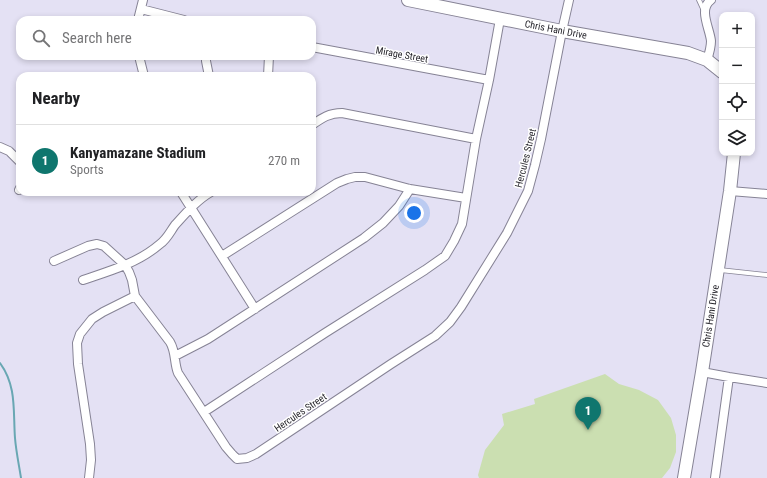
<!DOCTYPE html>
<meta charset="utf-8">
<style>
:root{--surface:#fff;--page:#f6f6f6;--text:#202124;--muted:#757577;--line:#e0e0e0;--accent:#0f766e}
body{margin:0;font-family:"Roboto Condensed",sans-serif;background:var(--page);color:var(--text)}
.controls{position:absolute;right:12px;top:12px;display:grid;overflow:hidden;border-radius:8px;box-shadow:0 2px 6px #0003}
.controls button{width:36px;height:36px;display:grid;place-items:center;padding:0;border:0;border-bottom:1px solid var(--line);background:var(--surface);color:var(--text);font:20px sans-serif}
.you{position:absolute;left:414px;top:213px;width:14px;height:14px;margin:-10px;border:3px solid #fff;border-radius:50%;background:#1a73e8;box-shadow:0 0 0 6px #1a73e833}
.badge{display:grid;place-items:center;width:26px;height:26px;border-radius:50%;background:var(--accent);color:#fff;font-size:13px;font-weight:700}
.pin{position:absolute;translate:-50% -33px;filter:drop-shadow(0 1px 2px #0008)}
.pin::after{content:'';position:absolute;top:21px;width:14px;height:12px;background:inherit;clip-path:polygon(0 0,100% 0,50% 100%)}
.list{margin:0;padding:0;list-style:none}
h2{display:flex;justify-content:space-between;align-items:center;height:52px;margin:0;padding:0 16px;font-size:17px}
h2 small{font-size:13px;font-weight:400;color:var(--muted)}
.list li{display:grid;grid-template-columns:26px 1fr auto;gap:12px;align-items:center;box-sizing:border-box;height:72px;padding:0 16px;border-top:1px solid var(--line)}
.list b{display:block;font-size:15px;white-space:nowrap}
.list p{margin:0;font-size:13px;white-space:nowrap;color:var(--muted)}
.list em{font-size:13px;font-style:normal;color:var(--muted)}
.icon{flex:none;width:22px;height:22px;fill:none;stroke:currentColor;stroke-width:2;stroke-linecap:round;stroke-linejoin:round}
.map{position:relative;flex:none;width:767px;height:478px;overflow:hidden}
.search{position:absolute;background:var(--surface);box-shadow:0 2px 6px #0003;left:16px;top:16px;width:300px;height:44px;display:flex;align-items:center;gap:10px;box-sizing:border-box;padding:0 14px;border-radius:12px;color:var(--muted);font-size:15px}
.panel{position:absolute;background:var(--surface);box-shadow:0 2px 6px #0003;left:16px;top:72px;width:300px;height:124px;border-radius:12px}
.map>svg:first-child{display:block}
.green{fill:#cbdfb1}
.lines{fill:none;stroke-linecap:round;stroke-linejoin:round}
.stream{stroke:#69a7b3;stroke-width:2}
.lane-casing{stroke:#868395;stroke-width:5.5}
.street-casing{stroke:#868395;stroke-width:10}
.secondary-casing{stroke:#868395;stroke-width:14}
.lane{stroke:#fff;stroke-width:4}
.street{stroke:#fff;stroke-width:8}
.secondary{stroke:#fff;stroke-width:12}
.labels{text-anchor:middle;stroke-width:3;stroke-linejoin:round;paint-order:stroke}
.street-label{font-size:10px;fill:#201f26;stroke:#fff}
</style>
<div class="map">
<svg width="767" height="478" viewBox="0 0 767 478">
<rect width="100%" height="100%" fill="#e4e1f4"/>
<!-- green -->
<path class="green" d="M605,374L619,384L639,390L658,400L671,418L676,435V452L670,468L662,478H479L478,475L485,450L504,425L502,414L535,404L534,399Z"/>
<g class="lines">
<!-- stream -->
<path class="stream" d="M0,363C17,386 13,412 15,438C16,451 19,465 21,478"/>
<!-- lane casing -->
<g class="lane-casing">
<path id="lane" d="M699,0L704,11
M720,270L767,275"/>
</g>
<!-- street casing -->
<g class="street-casing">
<path id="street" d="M141,9L184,20
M138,20L143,0
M312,47L489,80
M139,56L144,76
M206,56V61L209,76
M707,60C709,54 711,48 711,41C710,29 698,9 711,0
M268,76L269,56
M312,125C322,118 329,113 342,113L476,139
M0,147L9,151L20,162
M19,190L20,188
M730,191L767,194
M181,192L255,309
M222,256L337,183L347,179L355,177H365L410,189L466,198
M54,261L88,246L97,244L104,246L125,265L129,272L132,280L135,296L170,342C176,352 174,363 178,373L226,447L232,454L237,459L247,458L256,454L391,364L435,336L450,322L461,307L507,233L528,191L535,165L541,139L562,31L569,0
M83,280C110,271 138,263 160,244C167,239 170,232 175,225C186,213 197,200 211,192
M175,356L208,339L364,238L383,223L399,206L410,189
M702,372L729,377L767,383
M204,412L325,333L425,270L445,256L454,241L462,224L476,139L489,80L500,19
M89,478L91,460L90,444L78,364L77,343L80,334L92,319L103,312L135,296
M715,478L729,377"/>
</g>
<!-- secondary casing -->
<g class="secondary-casing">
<path id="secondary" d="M408,0L562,31L688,53L707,60L722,72
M684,478L702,372L730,191L734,153"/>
</g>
<!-- lane -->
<use href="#lane" class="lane"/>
<!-- street -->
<use href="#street" class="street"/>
<!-- secondary -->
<use href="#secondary" class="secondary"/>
</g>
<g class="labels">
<!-- street labels -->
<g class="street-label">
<text transform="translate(556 29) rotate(11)" y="4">Chris Hani Drive</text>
<text transform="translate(402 54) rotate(10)" y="4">Mirage Street</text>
<text transform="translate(525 158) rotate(-76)" y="4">Hercules Street</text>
<text transform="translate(710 316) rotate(-81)" y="4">Chris Hani Drive</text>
<text transform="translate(300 412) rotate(-34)" y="4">Hercules Street</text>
</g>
</g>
</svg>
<div class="controls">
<button>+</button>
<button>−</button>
<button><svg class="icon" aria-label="locate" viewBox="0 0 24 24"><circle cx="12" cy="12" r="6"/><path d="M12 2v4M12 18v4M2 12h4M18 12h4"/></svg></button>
<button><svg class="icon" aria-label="layers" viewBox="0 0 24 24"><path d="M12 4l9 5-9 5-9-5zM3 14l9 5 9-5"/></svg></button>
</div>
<div class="you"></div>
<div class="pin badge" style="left:588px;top:430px">1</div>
<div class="search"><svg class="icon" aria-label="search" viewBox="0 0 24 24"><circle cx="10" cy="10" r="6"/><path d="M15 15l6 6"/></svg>Search here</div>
<section class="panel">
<h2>Nearby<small></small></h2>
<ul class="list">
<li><span class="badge">1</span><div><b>Kanyamazane Stadium</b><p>Sports</p></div><em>270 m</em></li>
</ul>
</section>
</div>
